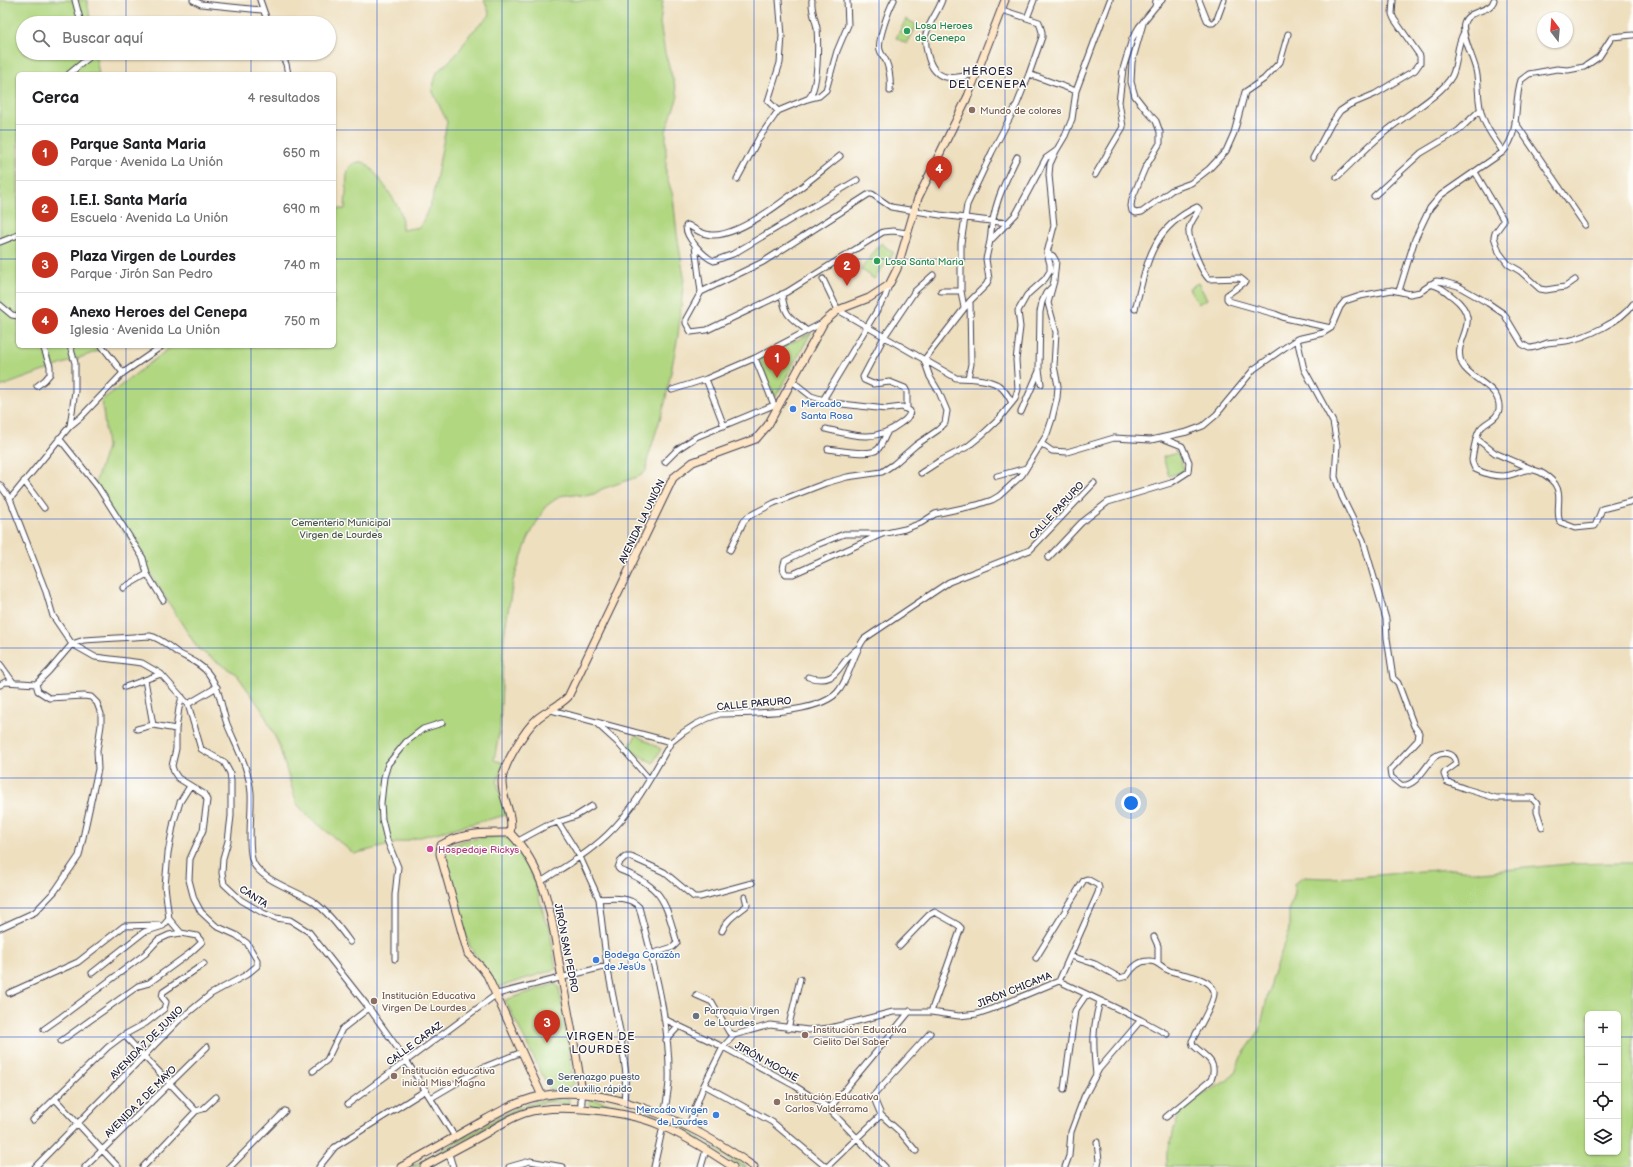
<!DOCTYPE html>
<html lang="es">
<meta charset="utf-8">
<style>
:root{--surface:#fff;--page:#f2f2f2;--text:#202124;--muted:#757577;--line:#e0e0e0;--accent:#c8321e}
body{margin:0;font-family:"Balsamiq Sans",sans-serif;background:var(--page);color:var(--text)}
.controls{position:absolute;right:12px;bottom:12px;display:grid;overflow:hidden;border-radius:6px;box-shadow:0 1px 3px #0004}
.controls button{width:36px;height:36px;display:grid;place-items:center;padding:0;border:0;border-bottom:1px solid var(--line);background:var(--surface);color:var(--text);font:20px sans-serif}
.compass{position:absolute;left:1537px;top:12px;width:36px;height:36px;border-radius:50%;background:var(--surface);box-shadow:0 1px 3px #0004;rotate:344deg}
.you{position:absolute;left:1131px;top:803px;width:14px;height:14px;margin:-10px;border:3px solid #fff;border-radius:50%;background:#1a73e8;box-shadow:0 0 0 6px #1a73e833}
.badge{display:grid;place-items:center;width:26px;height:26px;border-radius:50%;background:var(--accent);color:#fff;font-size:13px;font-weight:700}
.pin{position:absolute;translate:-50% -33px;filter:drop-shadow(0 1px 2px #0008)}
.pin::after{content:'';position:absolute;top:21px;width:14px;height:12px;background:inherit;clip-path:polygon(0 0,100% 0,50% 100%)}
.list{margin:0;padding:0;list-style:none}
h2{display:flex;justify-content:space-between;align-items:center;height:52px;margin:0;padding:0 16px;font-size:17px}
h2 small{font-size:13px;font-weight:400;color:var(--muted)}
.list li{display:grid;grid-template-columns:26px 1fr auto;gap:12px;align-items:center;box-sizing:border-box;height:56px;padding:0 16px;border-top:1px solid var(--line)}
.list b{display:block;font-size:15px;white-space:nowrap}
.list p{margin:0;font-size:13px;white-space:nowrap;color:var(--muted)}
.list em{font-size:13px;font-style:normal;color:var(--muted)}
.icon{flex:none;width:22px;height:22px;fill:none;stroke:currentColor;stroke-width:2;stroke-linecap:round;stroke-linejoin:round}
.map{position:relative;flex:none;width:1633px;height:1167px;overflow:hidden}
.search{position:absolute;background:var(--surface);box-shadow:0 1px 3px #0004;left:16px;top:16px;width:320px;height:44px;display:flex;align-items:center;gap:10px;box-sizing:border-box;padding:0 14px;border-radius:22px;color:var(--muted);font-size:15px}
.panel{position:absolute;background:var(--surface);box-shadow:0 1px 3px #0004;left:16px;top:72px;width:320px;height:276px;border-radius:6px}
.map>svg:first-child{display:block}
.green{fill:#b1d781;stroke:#6a7c5e;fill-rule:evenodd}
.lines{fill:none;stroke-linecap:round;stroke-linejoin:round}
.minor-casing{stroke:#413e4f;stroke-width:7}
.tertiary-casing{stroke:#413e4f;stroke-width:8}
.secondary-casing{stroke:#413e4f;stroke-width:9}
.minor{stroke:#fff;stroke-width:5}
.tertiary{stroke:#fff;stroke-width:6}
.secondary{stroke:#fde5c5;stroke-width:7}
.grid{fill:none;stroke:#1d4ed8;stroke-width:1;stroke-opacity:0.55}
.leisure-dot{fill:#2e9e5b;stroke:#fdfcf7;stroke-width:1.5}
.education-dot{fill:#8d6e63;stroke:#fdfcf7;stroke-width:1.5}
.shop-dot{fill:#3f7fe0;stroke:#fdfcf7;stroke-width:1.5}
.hotel-dot{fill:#d1479c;stroke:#fdfcf7;stroke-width:1.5}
.worship-dot{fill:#6b7280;stroke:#fdfcf7;stroke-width:1.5}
.service-dot{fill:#5c6f8a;stroke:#fdfcf7;stroke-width:1.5}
.labels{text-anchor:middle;stroke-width:3;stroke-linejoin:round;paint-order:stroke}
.leisure-label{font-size:10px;fill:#27864d;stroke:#fdfcf7;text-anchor:start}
.education-label{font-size:10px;fill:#785e54;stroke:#fdfcf7;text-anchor:start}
.shop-label{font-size:10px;fill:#366cbe;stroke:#fdfcf7;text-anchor:start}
.street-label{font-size:10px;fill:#22223b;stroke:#fdfcf7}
.park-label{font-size:10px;fill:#4d5850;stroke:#fdfcf7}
.hotel-label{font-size:10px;fill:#b23c85;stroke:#fdfcf7;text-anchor:start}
.worship-label{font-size:10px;fill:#5b616d;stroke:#fdfcf7;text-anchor:start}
.service-label{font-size:10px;fill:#4e5e75;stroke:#fdfcf7;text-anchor:start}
.neighbourhood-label{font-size:11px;letter-spacing:1px;fill:#22223b;stroke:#fdfcf7}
</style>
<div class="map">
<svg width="1633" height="1167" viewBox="0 0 1633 1167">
<rect width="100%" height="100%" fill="#fdfcf7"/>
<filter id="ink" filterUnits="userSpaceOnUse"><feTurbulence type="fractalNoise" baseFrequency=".025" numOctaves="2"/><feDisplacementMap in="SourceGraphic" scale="8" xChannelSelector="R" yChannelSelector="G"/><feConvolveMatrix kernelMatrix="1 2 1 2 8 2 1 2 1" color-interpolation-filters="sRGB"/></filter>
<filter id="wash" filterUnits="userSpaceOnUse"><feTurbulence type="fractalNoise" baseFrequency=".012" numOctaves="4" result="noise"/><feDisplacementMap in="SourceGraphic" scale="16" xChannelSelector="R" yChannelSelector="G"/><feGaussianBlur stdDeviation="0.9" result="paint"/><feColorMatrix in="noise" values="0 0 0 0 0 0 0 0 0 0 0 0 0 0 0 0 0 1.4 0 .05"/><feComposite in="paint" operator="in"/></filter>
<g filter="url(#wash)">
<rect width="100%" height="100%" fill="#eedfbf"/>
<!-- green -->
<path class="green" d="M0,0H87L91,23H23V53H95L99,74H18V346H102L101,350L0,387Z
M484,0H663L660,23L665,53L678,96L666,131V174L673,196L677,234L684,277L678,336L665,403L647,461L646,471L640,476L602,489L594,494L585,496L574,494L560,496L545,507L528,539L513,581L504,636L500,728L494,760L504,763L497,782L506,815L354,854L307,815L297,804L278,743L262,710L237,675L198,649L108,507L94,487L107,447L102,400L172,346H334V209H345L347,175L349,167C353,164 357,161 363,162C371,164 399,205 401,214C402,219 402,225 402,230L420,227L432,201L447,122L432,90L437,72L457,54L470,34L490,15Z
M906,19L917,25L907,44L896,38Z
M881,243L894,253L874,279L861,269Z
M1198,283L1207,299L1198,304L1189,288Z
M811,333L775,398L759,359Z
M1178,453L1184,471L1169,476L1163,457Z
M636,735L661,749L653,763L628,749Z
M499,836C502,837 506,838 508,839C528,850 541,904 546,924H549L556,969L496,988C492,972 480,963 472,950C464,937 442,859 447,847L466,840Z
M1620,863H1633V1167H1166L1167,1151L1172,1139L1174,1128L1181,1111L1189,1103L1228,1080L1235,1072L1241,1057L1260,1030L1271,979L1288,935L1289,926V908L1293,900L1295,892L1294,884L1302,877L1326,878L1357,877L1421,871L1453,869L1482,872L1568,864ZM1588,1014H1618V1152H1588Z
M555,984L559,987L574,1084L571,1087L550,1090L505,1000Z
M569,1098V1104L548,1102L527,1107L512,1113L417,1167H411L512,1110L538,1101Z
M590,1099C611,1104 632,1108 653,1115C686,1127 718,1148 747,1167H741L717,1151L654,1118L642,1115L589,1106Z"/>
</g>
<g filter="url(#ink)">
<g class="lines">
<!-- minor casing -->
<g class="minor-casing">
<path id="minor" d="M75,0L81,23
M193,0L201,4L262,10
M260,0L268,23
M942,0C938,12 929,22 926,34C925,41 926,49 928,56C935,83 953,79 975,74
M1199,0L1207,20L1210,23H1213L1217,19L1224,0
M1494,0C1491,13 1468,9 1464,23C1461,35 1473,57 1476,70C1480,86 1476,101 1483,118C1487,130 1496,141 1503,152
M1155,7L1162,0
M1027,18L1034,0
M1144,20L1132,62L1131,82L1135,96L1146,110L1156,121L1160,132V143L1145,168L1132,199L1131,206L1132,211L1136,213L1142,212L1172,190L1191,183L1209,169L1226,151L1234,133L1245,92L1264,79L1280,62L1288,34
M281,53L286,64L288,74
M69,74L87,59V53
M1029,74L1076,91
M890,91C891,80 890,71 886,61C884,57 881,54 880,50C877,41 889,9 894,0
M808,99C819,89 818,42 817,28C815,18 811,10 812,0
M778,111L768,101L780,63L782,36L779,0
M1515,122L1585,225
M840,156C812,178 745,238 711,235C702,234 696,230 688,225L686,226C685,237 704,257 714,261L733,254L857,180
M1313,158L1331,124L1340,111L1349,105L1375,94L1415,70L1420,63V56L1394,19L1392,14L1393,0
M1475,172L1503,219V222L1495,233L1494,237L1499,252L1508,264L1520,271L1540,289L1546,290L1565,287L1575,280
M1095,175L1123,127L1119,102L1123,69L1132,39L1139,27L1155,7L1156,0
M1337,177C1353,162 1368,146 1384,133C1402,117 1441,96 1452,76C1459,61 1455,48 1464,32
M737,179L759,138L778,111L807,99L819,96L826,90L837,51L848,25L847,0
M1374,196L1421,153L1458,131L1480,110
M907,233L893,231L883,232L787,292L707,330L691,332L686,323V319L701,292L763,262L869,194H872L891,207L940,215L1008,223
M990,241C993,206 1002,188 1017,157
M0,242L18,235
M695,246L701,292
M823,279L838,310L956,378C967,378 988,379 998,385C1004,389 1009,397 1012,403
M1430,284C1440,286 1445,291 1453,297C1486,323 1450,339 1462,364C1471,381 1501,386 1499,409C1498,419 1486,422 1481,428C1476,433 1473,453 1472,460C1472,464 1474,466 1475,469C1483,473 1493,476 1502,476C1517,476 1525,465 1540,472C1546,475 1551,479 1555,484C1563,496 1555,510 1560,522L1575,528L1595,526L1602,509L1633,501
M941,291H961
M1399,291L1415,239L1430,208L1441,195L1503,152C1521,132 1513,103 1521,80L1529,74L1557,69L1568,70L1584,67L1599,57L1612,37L1633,35
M782,294C785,318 791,317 807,331
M0,305L12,315L18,316
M964,308L961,291V243L967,205L992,152L1017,104L1029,74L1042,37V32L1039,22L1002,10
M1135,309C1147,265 1150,229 1197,207L1199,209C1196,216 1190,222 1189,229C1187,238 1202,273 1209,279L1240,278L1245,282L1227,295V299L1229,301L1275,314L1285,318L1331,328
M1297,339L1304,369L1333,422L1337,445L1335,477L1342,497L1363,540L1386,619L1387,638L1393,678L1398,683L1414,726L1419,733L1418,740L1390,770L1391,777L1401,785C1415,788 1426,766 1434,757C1443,751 1455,752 1456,764L1445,772L1444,774L1447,782L1466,789L1496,798H1532L1537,804V812L1542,827
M102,346L123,373
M755,358L774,405
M968,378L971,364L970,301
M706,379L724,426
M792,381L811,396L833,403L886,409L902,407L910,411C910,417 905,420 901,423C875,443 855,436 826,429
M1041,384L1039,369L1040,312L1042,302L1046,293L1052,287
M37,386L45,380L50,374V366L43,346
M672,390L706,379L755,358L824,322
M823,400L885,297L889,285
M907,408V392L905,388L890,382L873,384L864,380L863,377L884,337L915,291L933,275
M1021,412L1039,371
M70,426L81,417L123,373L162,346
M59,438L98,487L143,558L147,574L163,600
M1477,439L1495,453L1532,469
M1042,444L1052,451L1067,452L1114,438L1151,440L1187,432L1203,426L1216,415L1254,369L1297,339L1323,333L1331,328L1340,307L1345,301L1360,296L1392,290L1410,294L1420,292L1436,281L1444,282L1458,286L1488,303L1504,314L1522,344L1529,348C1536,348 1541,345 1547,343C1553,342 1560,342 1566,341C1585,338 1622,321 1633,304
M828,449C839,450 870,457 878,449C882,445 884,438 887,433
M665,462L678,449L696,437L774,405H779
M921,473L938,462L967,447L983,434L998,420L1015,399L1018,389L1016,360L1020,327L1018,311L1027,295L1045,279L1050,271V264L1047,253L1054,226L1049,175L1050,164L1056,151
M997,476L1026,468
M24,481L44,508
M0,485L10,499L46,592L53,616L72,644L95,657L142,663L161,674L188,704L201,749L224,762L230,773L231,781V816L228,841L223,858L222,873L224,884L241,900L263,913L276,918L290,920L309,932L369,1008L406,1060L455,1137
M10,499L70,426L75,391V363L70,346
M882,534L793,574H786C782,570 783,566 785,561L814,546L844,534H882L905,529L921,523L935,514L977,505L992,500L999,496L1022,475L1047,434L1052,419L1057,398L1058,386L1054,366L1056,332L1048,303L1054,281L1056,261L1053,256L1047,253
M730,550L744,521L749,516L774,503L826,483L847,477L882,472L894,464L916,445L938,430L945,423L947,411L939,392L930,377L924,360L970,301L986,285L989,279L986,259L990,241L1016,214L1046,158L1056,151L1065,136L1072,119L1076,91L1110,0
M1048,558L1081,523L1108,502L1171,483L1188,472L1189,462L1182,446L1162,438
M123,588L147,574
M0,664L13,682
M808,677C839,686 836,665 857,649
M145,680L153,725
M0,685L5,682L36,684
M125,687L161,674
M188,704L217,687
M551,710L671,742
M596,723L618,743L649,779
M137,729L153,725L176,729
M558,822L580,857L599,899L607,966L620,1031L626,1074L624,1102
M518,841L546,826L576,816L592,806
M542,881C564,867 587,854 607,835C634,810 653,774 671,742C685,730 703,719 720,714C749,713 823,715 840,689C851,673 853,654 864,639L949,582L1030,550L1094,483
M599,899C612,898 630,896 639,907C653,960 671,1027 669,1082C668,1093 666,1105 664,1116
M0,928L35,912L55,891L79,856L98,769L97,751L101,725V714L97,703L91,697L84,696L49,698L38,691L36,684L49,671L72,644L84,640L150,636C161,638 169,647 178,653C189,659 200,663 208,673C220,688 221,707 227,724C236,746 249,768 251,793C252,810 247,848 253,862C260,880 298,891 314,902C328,912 340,928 350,942
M722,931C726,920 736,914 745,907L747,905L745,897
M1154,937L1158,946V963
M899,946L929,915L935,912L958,925L961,928L931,1012
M651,954L673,947L677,943C665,902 664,887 620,870L618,868L620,862L625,857H631L664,872L694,897H700L752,883
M1071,956L1095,964L1120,978L1127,976C1132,968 1138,961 1148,961C1158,960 1161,968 1170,971C1182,975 1210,977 1214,991C1216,1000 1197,1031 1192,1041L1193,1045C1204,1056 1219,1061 1211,1080L1166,1117
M1036,958L1084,880L1087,879L1098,885L1099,888L1098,893L1059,981
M395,959V895L398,867L387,840L382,819L381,803L384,777L388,764L406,742L423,729L442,723
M92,973L144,932L163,926L169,919L165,886L168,853L174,821L180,802L190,786
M9,993L78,962L124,926L158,925
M696,995L712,1002L729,1032L734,1035
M664,1019L723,1047L795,1086L826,1106L885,1167
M44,1029L61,1017L145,954L158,940L169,935L181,933L169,919
M788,1029L800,979
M124,1035L196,1111
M666,1040L679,1026
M61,1041L138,986L149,983L190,953L202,942L197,936L181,933
M313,1071L327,1060L342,1029L369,1008
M1096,1075C1093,1045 1092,1030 1100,1001
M704,1085L772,1122L826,1167
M1064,1089L1075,1011L1086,995
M431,1098L482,1068L522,1052
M55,1099L118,1167
M348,1104L497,994L607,966
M829,1109L910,1011
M33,1120L108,1047L124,1035L146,1023L164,1009L166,1002L162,997L163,992L204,964
M688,1127L704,1085L723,1047L734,1035L770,1025L808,1030L830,1028L893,1012H931L959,1016L977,1014L989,1010L1059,981L1141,1020L1167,1034
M916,1151L900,1132L881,1115L873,1096L930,1033
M449,1154L453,1167
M35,1167L178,1021L211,994L246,975L257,966V960L247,943L236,935L216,926L201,912L194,899L189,880L190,859L203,830L207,800L204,794L178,778L174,772L172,766L176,749V729L179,708L182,697
M85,1167L207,1047
M143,1167L196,1111L203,1109L216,1097
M230,1167L285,1111
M319,1167L335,1147L426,1090
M509,1167L530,1161L563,1167
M654,1167L663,1126
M701,1167L706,1150
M827,1167L881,1115
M1065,1167L1069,1156L1071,1132L1084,1097L1099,1069L1141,1020
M1097,1167L1099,1161L1097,1142"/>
</g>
<!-- tertiary casing -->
<g class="tertiary-casing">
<path id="tertiary" d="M581,1109L582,1093"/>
</g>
<!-- secondary casing -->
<g class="secondary-casing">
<path id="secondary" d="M510,833C514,814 502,800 502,782C502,766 526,728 538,718C548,710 559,706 568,697L673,478L693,462L756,439L768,425L824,322L838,310L869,298L889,285L897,269L918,198L968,96L1005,0
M542,1096L487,975L481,967L468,954L440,854L441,845C463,832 485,833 510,833C550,874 552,925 562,979C569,1017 577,1055 582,1093
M401,1167C425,1154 449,1140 472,1127C492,1116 511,1104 532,1098C603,1078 697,1126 754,1167
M424,1167C445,1155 467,1144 488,1132C500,1125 512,1117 525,1113C558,1102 631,1112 662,1126C687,1137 710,1152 733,1167"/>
</g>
<!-- minor -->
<use href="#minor" class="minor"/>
<!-- tertiary -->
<use href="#tertiary" class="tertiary"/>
<!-- secondary -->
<use href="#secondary" class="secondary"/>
</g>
</g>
<!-- grid -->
<path class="grid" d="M126,0V23M251,0V23M377,0V1167M502,0V1167M628,0V1167M754,0V1167M879,0V1167M1005,0V1167M1131,0V1167M1256,0V1167M1382,0V1167M1507,0V1167M126,53V74M251,53V74M0,130H18M334,130H1633M0,259H18M334,259H1633M126,346V1167M251,346V1167M0,389H1633M0,519H1633M0,648H1633M0,778H1633M0,908H1633M0,1037H1588M1618,1037H1633"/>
<!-- markers -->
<g class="leisure-dot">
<circle cx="907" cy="31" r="4"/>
<circle cx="877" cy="261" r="4"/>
</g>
<g class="education-dot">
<circle cx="972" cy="110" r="4"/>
<circle cx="374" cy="1001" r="4"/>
<circle cx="805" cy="1035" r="4"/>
<circle cx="394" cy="1076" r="4"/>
<circle cx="777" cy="1102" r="4"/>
</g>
<g class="shop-dot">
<circle cx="793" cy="409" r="4"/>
<circle cx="596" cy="960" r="4"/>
<circle cx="716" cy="1115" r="4"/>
</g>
<circle class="hotel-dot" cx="430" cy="849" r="4"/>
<circle class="worship-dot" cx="696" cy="1016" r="4"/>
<circle class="service-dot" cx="550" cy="1082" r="4"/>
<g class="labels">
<!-- leisure labels -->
<g class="leisure-label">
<text x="915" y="29">Losa Heroes<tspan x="915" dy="12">de Cenepa</tspan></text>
<text x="885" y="265">Losa Santa Maria</text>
</g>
<!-- education labels -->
<g class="education-label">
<text x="980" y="114">Mundo de colores</text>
<text x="382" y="999">Institución Educativa<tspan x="382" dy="12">Virgen De Lourdes</tspan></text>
<text x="813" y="1033">Institución Educativa<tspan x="813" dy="12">Cielito Del Saber</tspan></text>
<text x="402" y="1074">Institución educativa<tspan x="402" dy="12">inicial Miss Magna</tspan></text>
<text x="785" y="1100">Institución Educativa<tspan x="785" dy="12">Carlos Valderrama</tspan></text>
</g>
<!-- shop labels -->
<g class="shop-label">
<text x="801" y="407">Mercado<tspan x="801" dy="12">Santa Rosa</tspan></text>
<text x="604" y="958">Bodega Corazón<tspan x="604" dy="12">de JesÚs</tspan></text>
<text x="708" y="1113" text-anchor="end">Mercado Virgen<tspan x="708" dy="12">de Lourdes</tspan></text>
</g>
<!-- street labels -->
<g class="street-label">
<text transform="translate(1056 510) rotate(-47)" y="4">CALLE PARURO</text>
<text transform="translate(641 521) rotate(-64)" y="4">AVENIDA LA UNIÓN</text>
<text transform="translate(754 703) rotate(-5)" y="4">CALLE PARURO</text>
<text transform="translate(254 896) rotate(33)" y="4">CANTA</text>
<text transform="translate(567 948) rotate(79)" y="4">JIRÓN SAN PEDRO</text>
<text transform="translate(1014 989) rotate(-22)" y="4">JIRÓN CHICAMA</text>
<text transform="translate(146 1042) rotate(-45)" y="4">AVENIDA 7 DE JUNIO</text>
<text transform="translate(414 1043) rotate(-36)" y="4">CALLE CARAZ</text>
<text transform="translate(767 1061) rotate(29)" y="4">JIRÓN MOCHE</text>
<text transform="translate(140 1101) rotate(-45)" y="4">AVENIDA 2 DE MAYO</text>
</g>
<!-- park labels -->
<g class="park-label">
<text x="341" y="526">Cementerio Municipal<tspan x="341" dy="12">Virgen de Lourdes</tspan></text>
</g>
<!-- hotel labels -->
<g class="hotel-label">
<text x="438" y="853">Hospedaje Rickys</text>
</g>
<!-- worship labels -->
<g class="worship-label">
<text x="704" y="1014">Parroquia Virgen<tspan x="704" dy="12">de Lourdes</tspan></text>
</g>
<!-- service labels -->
<g class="service-label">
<text x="558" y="1080">Serenazgo puesto<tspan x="558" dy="12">de auxilio rápido</tspan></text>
</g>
<!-- neighbourhood labels -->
<g class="neighbourhood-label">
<text x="988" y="75">HÉROES<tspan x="988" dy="13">DEL CENEPA</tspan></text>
<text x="601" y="1040">VIRGEN DE<tspan x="601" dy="13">LOURDES</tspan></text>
</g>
</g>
</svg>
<div class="controls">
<button>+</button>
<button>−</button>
<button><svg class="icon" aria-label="locate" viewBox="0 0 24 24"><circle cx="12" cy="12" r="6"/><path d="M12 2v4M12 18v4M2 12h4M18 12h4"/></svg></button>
<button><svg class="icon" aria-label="layers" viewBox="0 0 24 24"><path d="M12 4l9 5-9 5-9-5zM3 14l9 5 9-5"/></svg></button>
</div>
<svg class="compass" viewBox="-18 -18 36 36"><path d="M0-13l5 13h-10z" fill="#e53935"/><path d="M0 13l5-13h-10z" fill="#757577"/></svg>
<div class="you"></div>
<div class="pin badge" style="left:777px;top:378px">1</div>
<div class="pin badge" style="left:847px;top:286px">2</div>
<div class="pin badge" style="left:547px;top:1043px">3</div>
<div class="pin badge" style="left:939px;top:189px">4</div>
<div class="search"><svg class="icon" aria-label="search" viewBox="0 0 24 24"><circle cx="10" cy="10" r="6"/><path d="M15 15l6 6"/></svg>Buscar aquí</div>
<section class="panel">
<h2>Cerca<small>4 resultados</small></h2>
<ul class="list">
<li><span class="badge">1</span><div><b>Parque Santa Maria</b><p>Parque · Avenida La Unión</p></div><em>650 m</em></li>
<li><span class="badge">2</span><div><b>I.E.I. Santa María</b><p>Escuela · Avenida La Unión</p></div><em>690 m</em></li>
<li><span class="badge">3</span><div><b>Plaza Virgen de Lourdes</b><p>Parque · Jirón San Pedro</p></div><em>740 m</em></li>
<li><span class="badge">4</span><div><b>Anexo Heroes del Cenepa</b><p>Iglesia · Avenida La Unión</p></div><em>750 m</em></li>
</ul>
</section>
</div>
